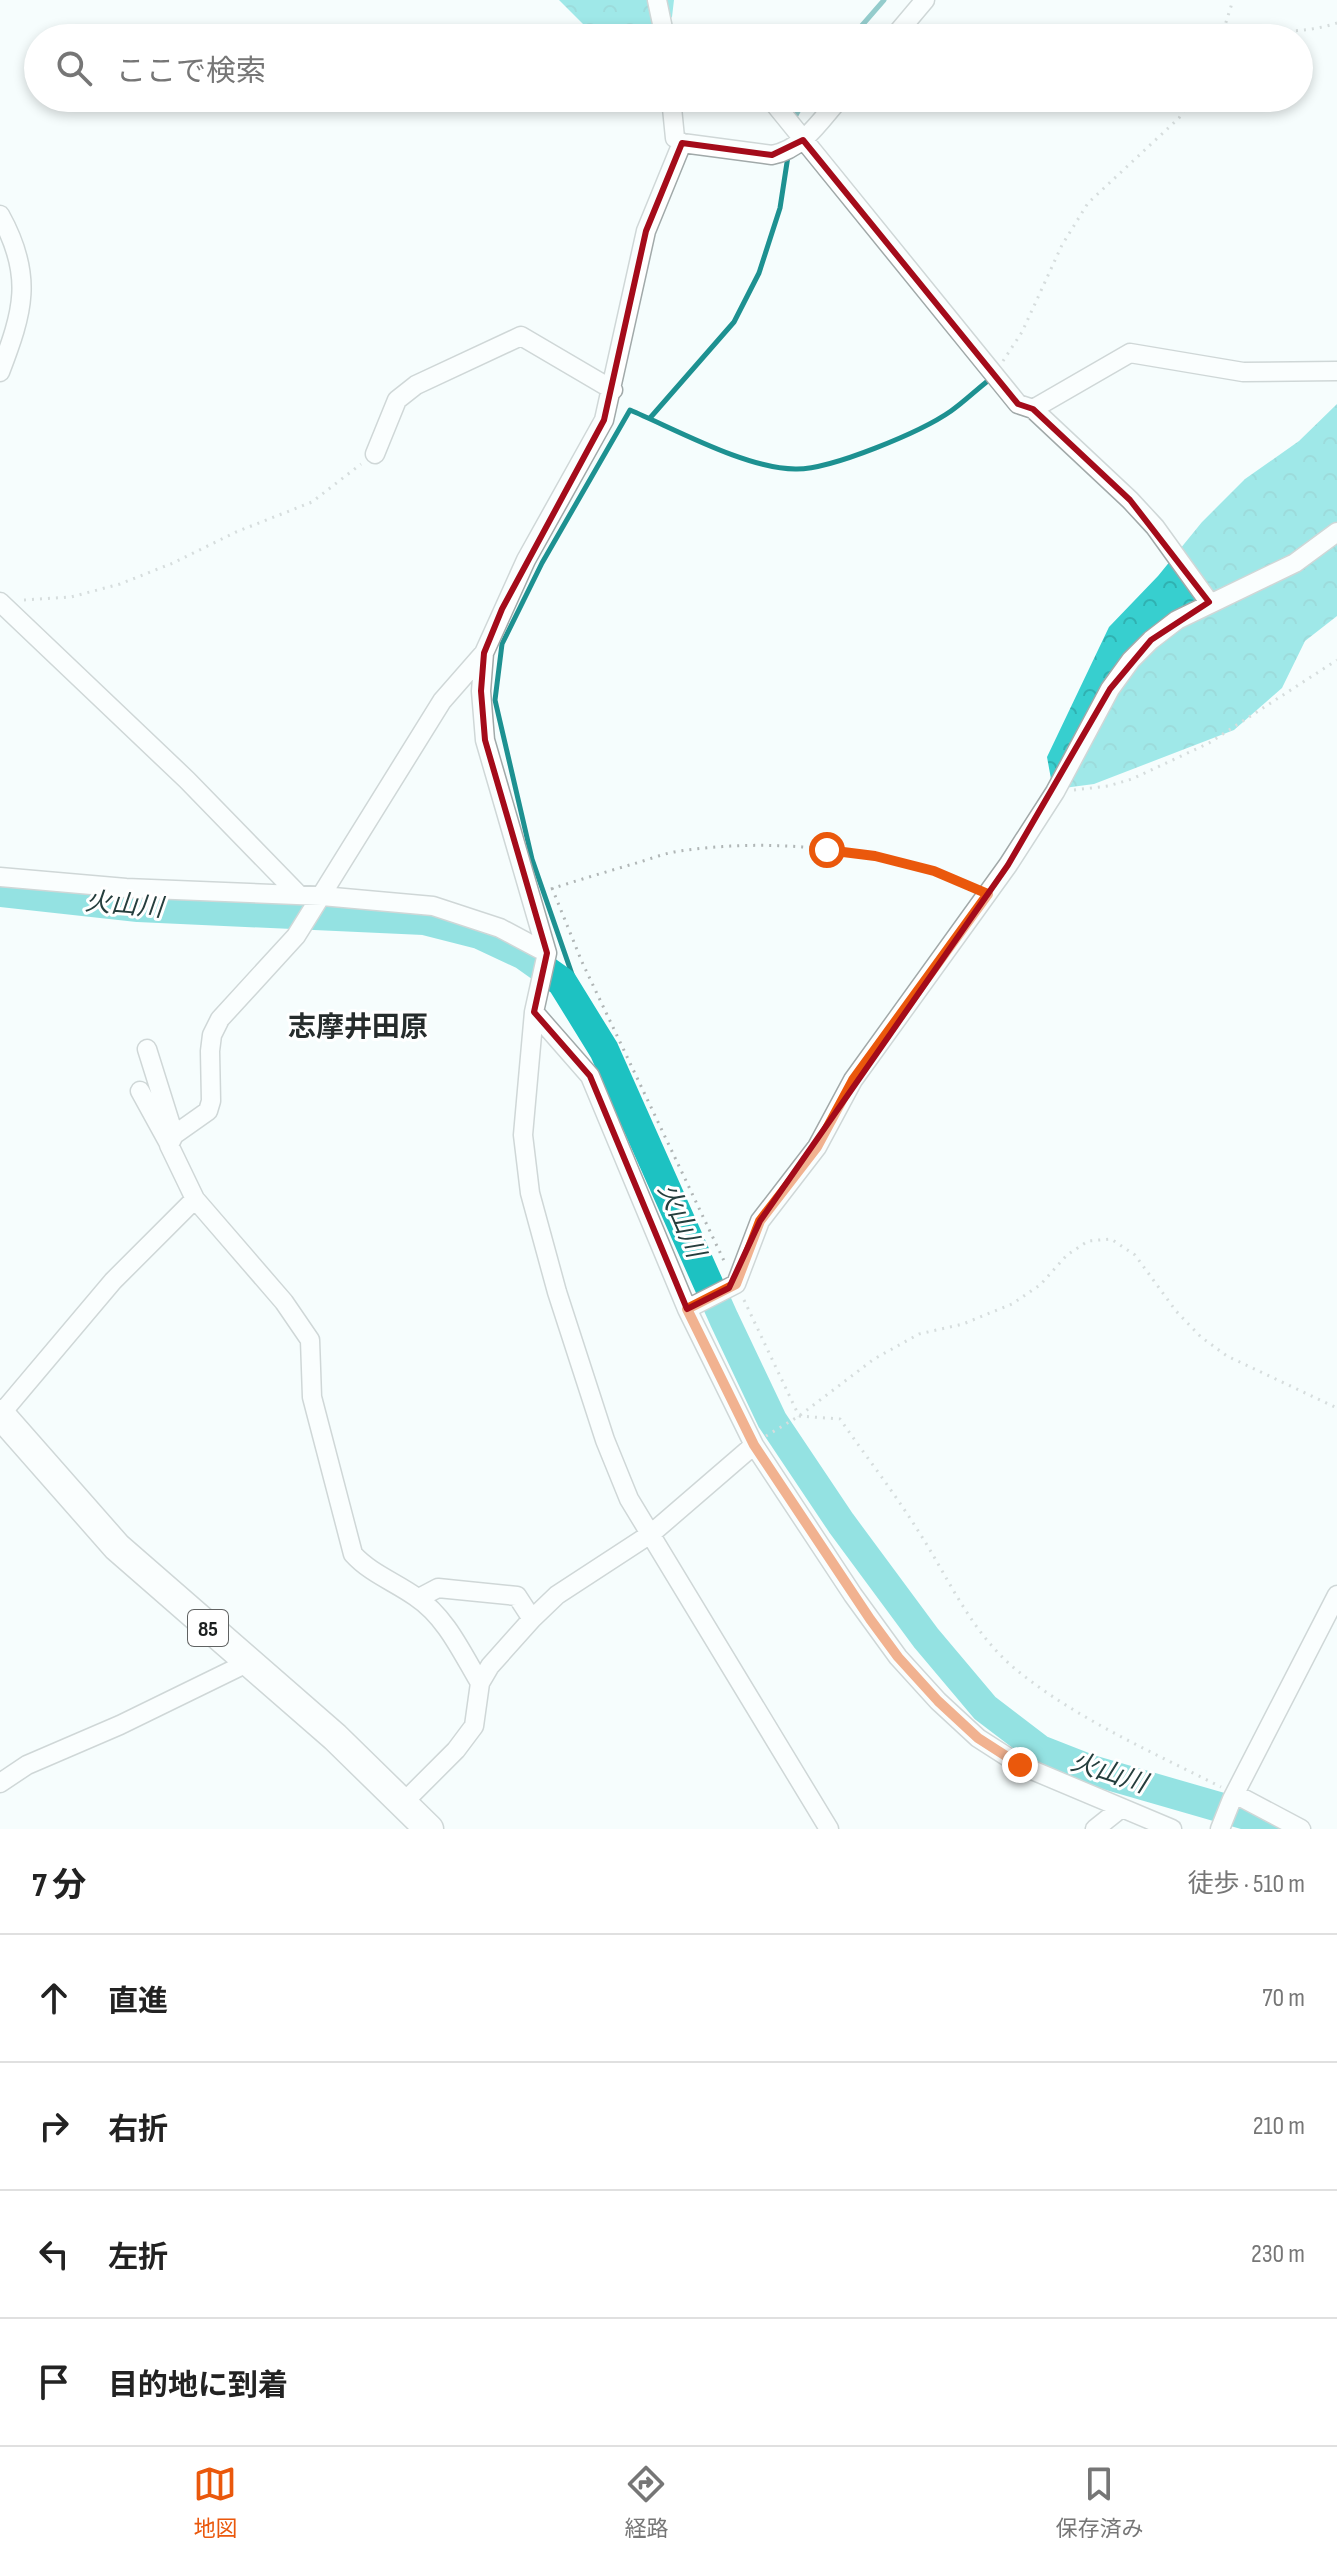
<!DOCTYPE html>
<html lang="ja">
<meta charset="utf-8">
<style>
:root{--surface:#fff;--page:#f2f2f2;--text:#222;--muted:#767676;--line:#e0e0e0;--accent:#ea580c}
body{margin:0;font-family:"Sofia Sans Condensed","Noto Sans JP",sans-serif;background:var(--page);color:var(--text)}
.stop{position:absolute;width:24px;height:24px;margin:-18px;border:6px solid #ea580c;border-radius:50%;background:#fff}
.stop.end{background:#ea580c;border-color:#fff;box-shadow:0 2px 8px #0008}
.list{margin:0;padding:0;list-style:none}
h2{display:flex;justify-content:space-between;align-items:center;height:104px;margin:0;padding:0 32px;font-size:34px}
h2 small{font-size:26px;font-weight:400;color:var(--muted)}
.list li{display:grid;grid-template-columns:52px 1fr auto;gap:24px;align-items:center;box-sizing:border-box;height:128px;padding:0 32px;border-top:2px solid var(--line)}
.list b{display:block;font-size:30px;white-space:nowrap}
.list em{font-size:26px;font-style:normal;color:var(--muted)}
.icon{flex:none;width:44px;height:44px;fill:none;stroke:currentColor;stroke-width:2;stroke-linecap:round;stroke-linejoin:round}
.map{position:relative;flex:none;width:1337px;height:1829px;overflow:hidden}
.search{position:absolute;background:var(--surface);box-shadow:0 4px 12px #0003;left:24px;right:24px;top:24px;height:88px;display:flex;align-items:center;gap:20px;box-sizing:border-box;padding:0 28px;border-radius:44px;color:var(--muted);font-size:30px}
.sheet{height:616px;background:var(--surface)}
nav{display:flex;justify-content:space-around;align-items:center;box-sizing:border-box;height:112px;border-top:2px solid var(--line);background:var(--surface);font-size:22px;color:var(--muted)}
nav a{display:grid;justify-items:center;gap:4px}
nav .on{color:var(--accent)}
.map>svg:first-child{display:block}
.forest{fill:url(#forest-crowns)}
.lines{fill:none;stroke-linecap:round;stroke-linejoin:round}
.stream{stroke:#1d9191;stroke-width:5}
.river{stroke:#1dc2c2;stroke-width:30}
.minor-casing{stroke:#a1a9a9;stroke-width:21}
.primary-casing{stroke:#a1a9a9;stroke-width:31}
.path{stroke:#b0b6b6;stroke-width:3;stroke-dasharray:2 6;stroke-linecap:butt}
.minor{stroke:#fff;stroke-width:18}
.primary{stroke:#fff;stroke-width:28}
.route{stroke:#ea580c;stroke-width:10}
.marked{fill:none;stroke:#a40b1a;stroke-width:6;stroke-linejoin:round}
.labels{text-anchor:middle;stroke-width:6;stroke-linejoin:round;paint-order:stroke}
.shield{fill:#fff;stroke:#606262;stroke-width:2}
.shield-label{font-size:22px;font-weight:bold;fill:#1c1f1f}
.water-label{font-size:26px;font-style:italic;fill:#253e3d;stroke:#fff}
.quarter-label{font-size:28px;font-weight:bold;fill:#262c2c;stroke:#fff}
</style>
<div class="map">
<svg width="1337" height="1829" viewBox="0 0 1337 1829">
<defs>
<pattern id="forest-crowns" width="20" height="18" patternUnits="userSpaceOnUse" patternTransform="scale(2)"><rect width="20" height="18" fill="#37cfcf"/><path d="M2 6a3 3 0 1 1 6 0M12 15a3 3 0 1 1 6 0" fill="none" stroke="#30b1b1"/></pattern>
</defs>
<rect width="100%" height="100%" fill="#f5fdfd"/>
<!-- forest -->
<path class="forest" d="M559,0H674L672,17L647,38H597Z
M1337,404V616L1305,641L1282,688L1234,730L1094,784L1064,788L1051,779L1047,757L1109,627L1158,576L1202,522L1245,479L1299,441Z"/>
<g class="lines">
<!-- stream -->
<path class="stream" d="M851,38L884,0
M794,119L805,98
M650,418L734,322L759,273L780,208L788,156
M581,1009L574,980L532,859L495,700L502,644L542,563L630,410C675,429 749,470 797,469C832,469 921,432 951,411C964,402 976,390 989,380"/>
<!-- river -->
<path class="river" d="M0,892L138,907L424,920L479,934L524,955L562,982L604,1050L724,1319L772,1420L841,1523L926,1638L985,1708L1040,1750L1091,1770L1250,1816L1272,1829"/>
<!-- minor casing -->
<g class="minor-casing">
<path id="minor" d="M657,0L665,38
M893,38L925,0
M671,98L675,138L682,143L772,155C803,149 820,121 840,98
M773,102L1018,404L1033,409L1130,500L1155,527L1209,602
M0,215C34,276 23,312 0,372
M1033,409L1130,353L1243,372L1337,371
M375,454L397,400L416,385L521,336L613,390
M0,602L187,780L299,895
M484,653L481,691L485,740L547,953L534,1012L523,1135L530,1193L557,1292L605,1440L629,1499L829,1829
M0,877L126,888L322,896L433,906L500,928L547,953
M534,1012L590,1076L687,1309L754,1445L853,1595L898,1657L938,1701L978,1738L1020,1765L1172,1829
M147,1049L174,1135
M140,1091L168,1142
M687,1309L736,1284L760,1221L817,1147L853,1080L1008,865L1055,792L1110,689L1131,660L1151,640L1177,620L1295,563L1337,532
M0,1415L113,1281L195,1199
M419,1598L438,1588L517,1596L532,1619
M480,1683C462,1653 446,1617 416,1597C395,1582 370,1573 353,1554L312,1397L310,1340L284,1302L195,1199L169,1145L174,1135L208,1111L211,1101L210,1051L212,1035L220,1019L296,936L442,701L484,653L526,560L604,420L646,231L682,143
M0,1783L27,1765L120,1725L249,1662
M1235,1794L1301,1829
M403,1803L456,1750L474,1726L480,1683L490,1666L532,1619L557,1595L652,1533L754,1445
M1095,1829L1120,1809
M1220,1829L1232,1799L1337,1595"/>
</g>
<!-- primary casing -->
<g class="primary-casing">
<path id="primary" d="M0,1414L117,1547L335,1737L429,1829"/>
</g>
<!-- path -->
<path class="path" d="M1224,30C1261,31 1301,35 1337,23
M1221,38L1233,0
M1003,361L1022,332L1062,245L1088,203L1179,118L1191,98
M24,600L71,597L120,584L173,563L236,532L312,502L361,464
M1074,790L1108,786L1132,779L1209,743L1337,660
M552,888L582,962L726,1265
M551,889C578,880 606,872 633,864C648,860 664,853 680,851C778,837 881,849 972,887
M744,1300L799,1416
M799,1416L840,1419C865,1455 893,1491 917,1529C949,1578 971,1634 1019,1672C1079,1720 1152,1752 1221,1787
M766,1436L799,1416L874,1359L919,1334L963,1324L1012,1304L1040,1285L1067,1255L1088,1241L1111,1239L1135,1255L1176,1311L1201,1337L1227,1356L1337,1408"/>
<!-- minor -->
<use href="#minor" class="minor"/>
<!-- primary -->
<use href="#primary" class="primary"/>
</g>
<g class="lines">
<!-- route -->
<path class="route" d="M827,850L875,856L934,871L988,894L853,1080L817,1147L760,1221L736,1284L687,1309L754,1445L870,1619L898,1657L938,1701L978,1738L1020,1765"/>
</g>
<!-- marked area -->
<path d="M0 0H1337V1829H0ZM803,140L1018,404L1033,409L1130,500L1209,602L1151,640L1110,689L1008,865L760,1221L729,1288L687,1309L590,1076L534,1012L547,953L485,740L481,691L484,653L502,609L604,420L646,231L682,143L772,155Z" fill="#f5fdfd" fill-opacity=".55" fill-rule="evenodd"/>
<path class="marked" d="M803,140L1018,404L1033,409L1130,500L1209,602L1151,640L1110,689L1008,865L760,1221L729,1288L687,1309L590,1076L534,1012L547,953L485,740L481,691L484,653L502,609L604,420L646,231L682,143L772,155Z"/>
<g class="labels">
<!-- shield labels -->
<rect class="shield" x="188" y="1610" width="40" height="36" rx="6"/>
<g class="shield-label">
<text x="208" y="1636">85</text>
</g>
<!-- water labels -->
<g class="water-label">
<text transform="translate(124 904) rotate(5)" y="9">火山川</text>
<text transform="translate(682 1220) rotate(66)" y="9">火山川</text>
<text transform="translate(1109 1772) rotate(18)" y="9">火山川</text>
</g>
<!-- quarter labels -->
<g class="quarter-label">
<text x="358" y="1036">志摩井田原</text>
</g>
</g>
</svg>
<div class="stop" style="left:827px;top:850px"></div>
<div class="stop end" style="left:1020px;top:1765px"></div>
<div class="search"><svg class="icon" aria-label="search" viewBox="0 0 24 24"><circle cx="10" cy="10" r="6"/><path d="M15 15l6 6"/></svg>ここで検索</div>
</div>
<section class="sheet">
<h2>7 分<small>徒歩 · 510 m</small></h2>
<ul class="list">
<li><svg class="icon" aria-label="ahead" viewBox="0 0 24 24"><path d="M12 20V5M6 11l6-6 6 6"/></svg><div><b>直進</b></div><em>70 m</em></li>
<li><svg class="icon" aria-label="right" viewBox="0 0 24 24"><path d="M7 20v-9h11M14 6l5 5-5 5"/></svg><div><b>右折</b></div><em>210 m</em></li>
<li><svg class="icon" aria-label="left" viewBox="0 0 24 24"><path d="M17 20v-9H6M10 6l-5 5 5 5"/></svg><div><b>左折</b></div><em>230 m</em></li>
<li><svg class="icon" aria-label="arrive" viewBox="0 0 24 24"><path d="M6 21V4h12l-3 4 3 4H6"/></svg><div><b>目的地に到着</b></div></li>
</ul>
</section>
<nav>
<a class="on"><svg class="icon" aria-label="map" viewBox="0 0 24 24"><path d="M3 6l6-2 6 2 6-2v14l-6 2-6-2-6 2zM9 4v14M15 6v14"/></svg>地図</a>
<a><svg class="icon" aria-label="directions" viewBox="0 0 24 24"><path d="M12 3l9 9-9 9-9-9zM9 14v-3h6M13 9l2 2-2 2"/></svg>経路</a>
<a><svg class="icon" aria-label="saved" viewBox="0 0 24 24"><path d="M7 4h10v16l-5-4-5 4z"/></svg>保存済み</a>
</nav>
